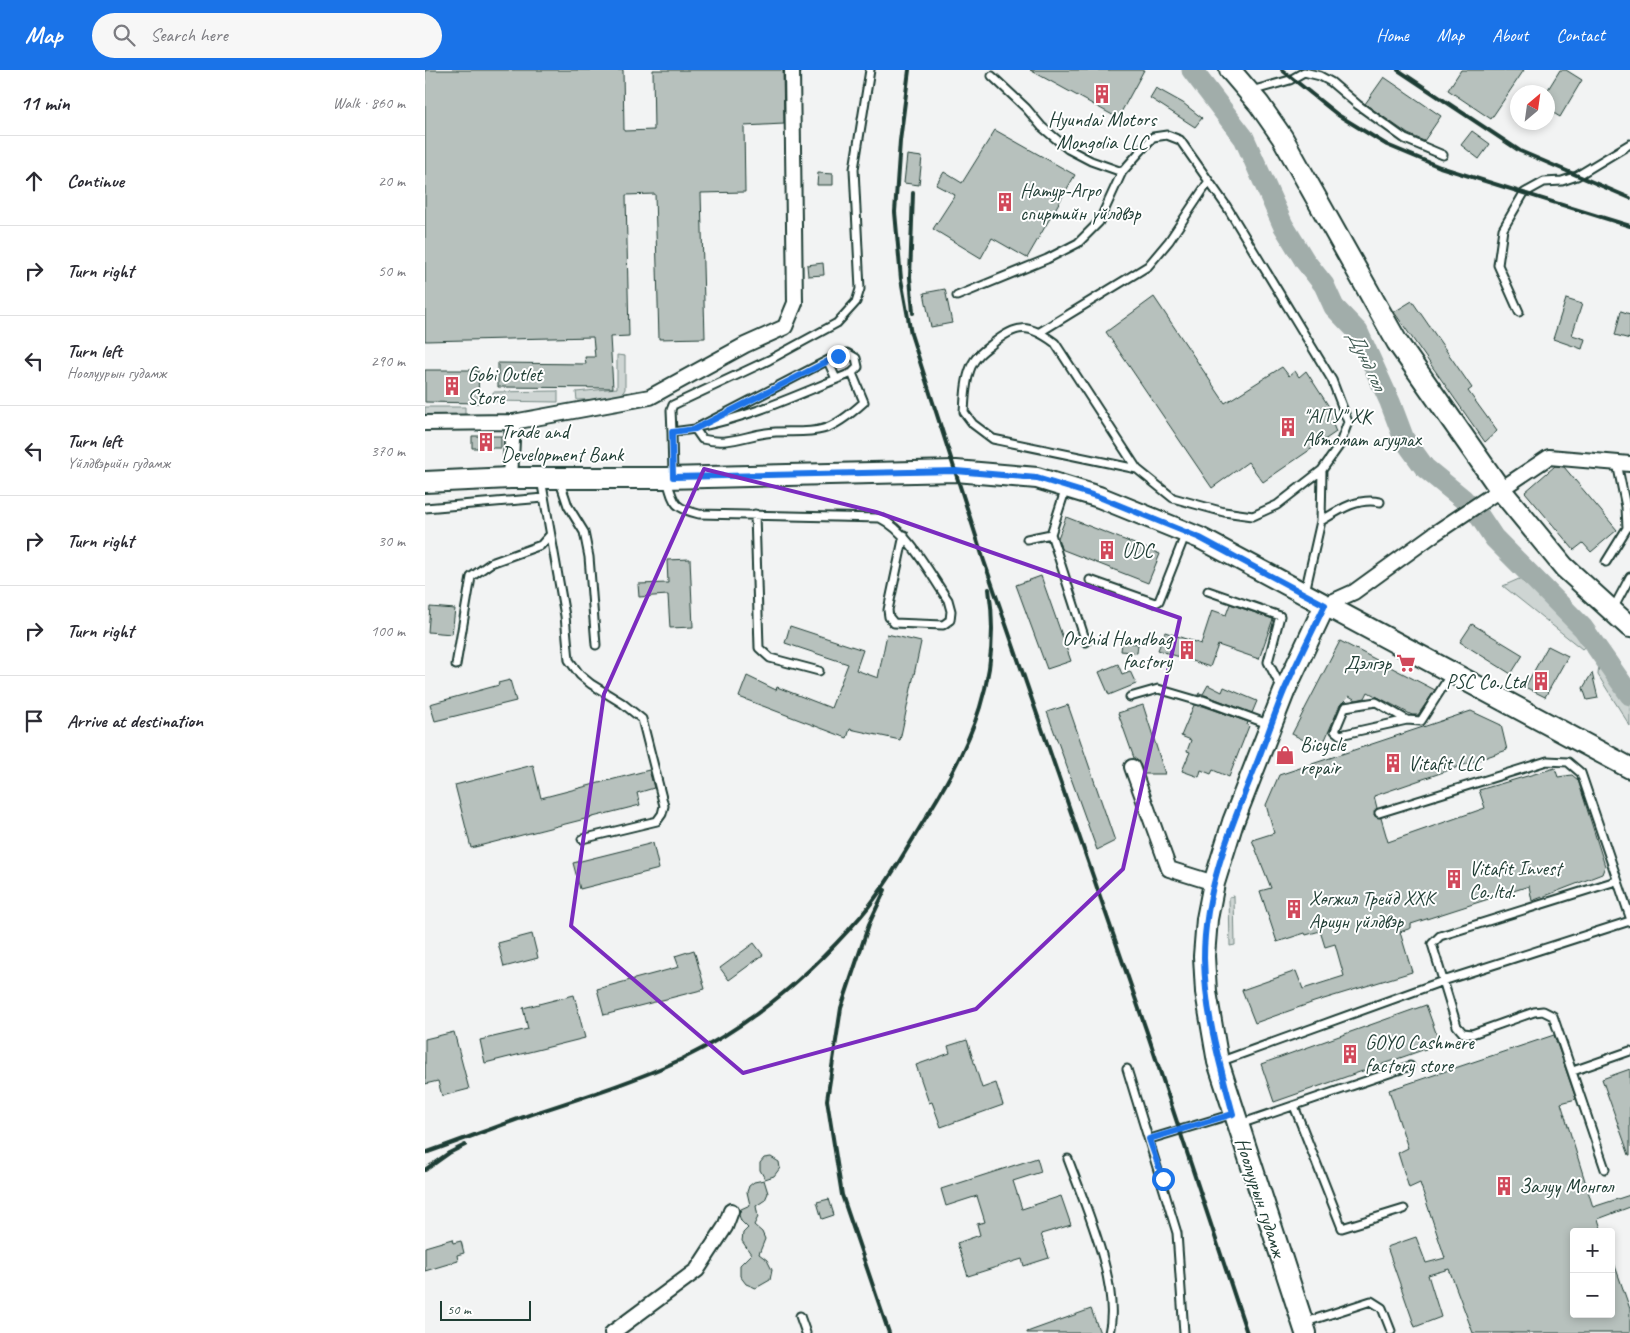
<!DOCTYPE html>
<meta charset="utf-8">
<style>
:root{--surface:#fff;--page:#f7f7f7;--text:#2b2b33;--muted:#7c7c81;--line:#e1e1e2;--accent:#1a73e8}
body{margin:0;font-family:Caveat,sans-serif;background:var(--page);color:var(--text)}
.controls{position:absolute;right:15px;bottom:15px;display:grid;overflow:hidden;border-radius:5px;box-shadow:0 2px 8px #0003}
.controls button{width:45px;height:45px;display:grid;place-items:center;padding:0;border:0;border-bottom:1px solid var(--line);background:var(--surface);color:var(--text);font:25px sans-serif}
.compass{position:absolute;left:1085px;top:15px;width:45px;height:45px;border-radius:50%;background:var(--surface);box-shadow:0 2px 8px #0003;rotate:29deg}
.scale{position:absolute;left:15px;bottom:12px;width:91px;box-sizing:border-box;padding-left:5px;border:2px solid #1f3d34;border-top:0;font-size:14px;line-height:18px;white-space:nowrap;color:#1f3d34;-webkit-text-stroke:4px #fff;paint-order:stroke}
.stop{position:absolute;width:15px;height:15px;margin:-11px;border:4px solid #1a73e8;border-radius:50%;background:#fff}
.stop.end{background:#1a73e8;border-color:#fff;box-shadow:0 1px 5px #0008}
.list{margin:0;padding:0;list-style:none}
h2{display:flex;justify-content:space-between;align-items:center;height:65px;margin:0;padding:0 20px;font-size:21px}
h2 small{font-size:16px;font-weight:400;color:var(--muted)}
.list li{display:grid;grid-template-columns:32px 1fr auto;gap:15px;align-items:center;box-sizing:border-box;height:90px;padding:0 20px;border-top:1px solid var(--line)}
.list b{display:block;font-size:19px;white-space:nowrap}
.list p{margin:0;font-size:16px;white-space:nowrap;color:var(--muted)}
.list em{font-size:16px;font-style:normal;color:var(--muted)}
.icon{flex:none;width:28px;height:28px;fill:none;stroke:currentColor;stroke-width:2;stroke-linecap:round;stroke-linejoin:round}
.map{position:relative;flex:none;width:1205px;height:1263px;overflow:hidden}
header{display:flex;align-items:center;gap:30px;box-sizing:border-box;height:70px;padding:0 25px;background:var(--accent);color:#fff}
header strong{font-size:24px}
nav{display:flex;gap:28px;margin-inline-start:auto;font-size:18px}
.search{width:350px;height:45px;background:var(--page);display:flex;align-items:center;gap:12px;box-sizing:border-box;padding:0 18px;border-radius:28px;color:var(--muted);font-size:19px}
main{display:flex}
aside{flex:1;background:var(--surface)}
.map>svg:first-child{display:block}
.green{fill:#ced5d3;stroke:#768984}
.lines{fill:none;stroke-linecap:round;stroke-linejoin:round}
.river{stroke:#a1adaa;stroke-width:21}
.building{fill:#b7c1bd;stroke:#1f3d34}
.lane-casing{stroke:#1f3d34;stroke-width:11}
.street-casing{stroke:#1f3d34;stroke-width:18}
.secondary-casing{stroke:#1f3d34;stroke-width:24}
.lane{stroke:#fff;stroke-width:7}
.street{stroke:#fff;stroke-width:14}
.secondary{stroke:#fff;stroke-width:20}
.rail{stroke:#1f3d34;stroke-width:4}
.route{stroke:#1a73e8;stroke-width:6}
.marked{fill:none;stroke:#7b2cbf;stroke-width:4;stroke-linejoin:round}
.labels{text-anchor:middle;stroke-width:4;stroke-linejoin:round;paint-order:stroke}
.poi-label{font-size:20px;fill:#1f3d34;stroke:#fff;text-anchor:start}
.street-label{font-size:20px;fill:#1f3d34;stroke:#fff}
.water-label{font-size:21px;font-style:italic;fill:#465f57;stroke:#fff}
</style>
<header>
<strong>Map</strong>
<div class="search"><svg class="icon" aria-label="search" viewBox="0 0 24 24"><circle cx="10" cy="10" r="6"/><path d="M15 15l6 6"/></svg>Search here</div>
<nav><a>Home</a><a>Map</a><a>About</a><a>Contact</a></nav>
</header>
<main>
<aside>
<h2>11 min<small>Walk · 860 m</small></h2>
<ul class="list">
<li><svg class="icon" aria-label="ahead" viewBox="0 0 24 24"><path d="M12 20V5M6 11l6-6 6 6"/></svg><div><b>Continue</b></div><em>20 m</em></li>
<li><svg class="icon" aria-label="right" viewBox="0 0 24 24"><path d="M7 20v-9h11M14 6l5 5-5 5"/></svg><div><b>Turn right</b></div><em>50 m</em></li>
<li><svg class="icon" aria-label="left" viewBox="0 0 24 24"><path d="M17 20v-9H6M10 6l-5 5 5 5"/></svg><div><b>Turn left</b><p>Ноолуурын гудамж</p></div><em>290 m</em></li>
<li><svg class="icon" aria-label="left" viewBox="0 0 24 24"><path d="M17 20v-9H6M10 6l-5 5 5 5"/></svg><div><b>Turn left</b><p>Yйлдвэрийн гудамж</p></div><em>370 m</em></li>
<li><svg class="icon" aria-label="right" viewBox="0 0 24 24"><path d="M7 20v-9h11M14 6l5 5-5 5"/></svg><div><b>Turn right</b></div><em>30 m</em></li>
<li><svg class="icon" aria-label="right" viewBox="0 0 24 24"><path d="M7 20v-9h11M14 6l5 5-5 5"/></svg><div><b>Turn right</b></div><em>100 m</em></li>
<li><svg class="icon" aria-label="arrive" viewBox="0 0 24 24"><path d="M6 21V4h12l-3 4 3 4H6"/></svg><div><b>Arrive at destination</b></div></li>
</ul>
</aside>
<div class="map">
<svg width="1205" height="1263" viewBox="0 0 1205 1263">
<rect width="100%" height="100%" fill="#f2f3f3"/>
<filter id="ink" filterUnits="userSpaceOnUse"><feTurbulence type="fractalNoise" baseFrequency=".02" numOctaves="2"/><feDisplacementMap in="SourceGraphic" scale="10" xChannelSelector="R" yChannelSelector="G"/><feConvolveMatrix kernelMatrix="1 2 1 2 8 2 1 2 1" color-interpolation-filters="sRGB"/></filter>
<g filter="url(#ink)">
<!-- green -->
<path class="green" d="M192,285L200,286V319L195,328L152,330L151,322L192,318Z
M133,321V332L69,331L68,322Z
M0,337H40V347H0Z
M1094,509L1133,539L1164,573L1157,579L1078,516Z
M1174,593L1205,632V656L1173,605Z
M809,826L810,875L805,876L804,827Z"/>
<g class="lines">
<!-- river -->
<path class="river" d="M767,0L819,68L858,155L880,191L899,215L909,237L933,262L965,332L979,369L1000,398L1038,429L1053,444L1069,468L1158,558L1205,625"/>
</g>
<!-- building -->
<path class="building" d="M0,0H198L199,61L229,60L228,0H358L359,54L319,56L320,122L276,123L280,268L234,269L230,124L201,125L204,266L185,267L188,318L73,317V293L161,294L160,287H170L168,267L0,271Z
M605,0H719L693,48Z
M1036,0H1099L1066,49L1023,20Z
M1135,0H1141L1157,10L1135,47L1122,39V21Z
M959,7L1016,46L999,71L983,64L940,34Z
M731,18L758,33L777,48L770,57L725,28Z
M570,60L650,105L602,188L567,168L556,188L508,159L530,125L511,115L519,102L537,113Z
M1047,61L1065,74L1054,89L1036,75Z
M482,85L497,87L494,115L479,113Z
M393,103L408,104V115H392Z
M398,193L399,205L383,206L382,195Z
M520,219L527,253L506,257L499,223Z
M729,227L800,333L857,297L864,306L870,301L874,307L881,301L912,349L907,352L911,362L838,412L823,392L787,418L681,262Z
M1141,229L1157,234L1147,265L1160,269L1157,279L1128,269Z
M987,231L1047,318L1043,321L1072,361L1060,372L969,242Z
M1196,241L1205,244V269L1190,265Z
M0,300H53L54,333L0,332Z
M47,366H76V378H47Z
M1130,396L1139,397L1192,460L1166,482L1158,473L1149,480L1100,422Z
M641,447L735,484L723,513L636,479L633,468Z
M265,489L268,557L245,558L243,525L214,527L213,514L243,513L242,490Z
M616,506L646,591L622,599L591,515Z
M805,534L848,549L834,589L793,575L785,597L733,580L740,562L776,574L787,540L801,545Z
M5,537L30,539L27,564L3,562Z
M1047,554L1098,585L1086,604L1035,572Z
M365,556L438,580L431,600L453,608L462,564L496,572L475,670L425,659L422,668L314,627L322,606L351,620L352,617L406,638L423,594L360,573Z
M915,571L1010,620L993,645H987L943,622L940,628L931,630L924,626L915,635L896,679L867,664Z
M697,572L713,574L712,583L696,581Z
M1123,576L1143,586L1120,627L1100,617Z
M693,594L697,604L705,601L711,614L684,625L674,602Z
M1167,603L1173,628L1162,630L1158,618Z
M85,610L91,631L10,651L5,634L74,615L73,613Z
M783,615L797,622L799,617L832,631L827,643L780,625H773L774,623L778,624Z
M643,635L690,771L672,780L622,642Z
M718,635L735,688L740,704H719L715,694L709,688L693,643Z
M769,635L778,636L823,652L822,655L824,656L804,707L788,700L786,704L776,700L774,707L757,701L765,682L762,681L766,670L756,666Z
M1046,641L1076,655L1082,680L949,726L952,738L949,745L956,748L963,772L1060,738L1054,720L1130,698L1133,707L1147,705L1153,710L1180,796L1177,804L1107,831L1104,816L986,854V858L975,862L987,902L889,932L830,953L817,920L871,901L878,919L919,906L910,874L900,877L895,861L881,865L880,863L852,872L835,821L846,818L827,770L849,763L841,735L854,705Z
M108,695L116,728L224,700L229,718L212,723L215,735L46,778L30,715Z
M228,773L234,799L155,819L148,793Z
M107,864L113,888L79,897L73,873Z
M329,873L338,885L304,910L295,898Z
M269,880L280,919L179,945L172,919L254,897L250,886Z
M149,925L160,968L60,993L55,970L103,959L98,938Z
M1001,935L1015,974L849,1032L836,994Z
M29,962L44,1019L17,1026L13,1011L0,1014V969Z
M1129,965L1151,1029L1136,1033L1168,1137L1205,1125V1137L1173,1149L1177,1162H1149V1244H1186L1188,1190L1205,1239V1263H1048L1024,1199L1003,1205L1016,1247L990,1257L962,1177L991,1167L1001,1193L1020,1188L995,1113L984,1118L973,1083L983,1078L964,1020Z
M542,970L557,1018L571,1013L578,1035L516,1057L507,1032L504,1033L491,995L525,983L523,976Z
M1205,999V1085H1204L1177,1009Z
M346,1087L354,1092L355,1098L349,1106L340,1109L335,1100V1093L339,1088Z
M612,1088L616,1102L588,1111L597,1139L636,1126L646,1155L616,1164L624,1188L599,1196L597,1189L543,1206L532,1173L555,1165L552,1154L560,1152L552,1126L521,1136L516,1119Z
M339,1110L343,1123L340,1130L331,1136L333,1147L329,1155L337,1162L340,1169L334,1184L342,1190L347,1200L345,1210L331,1218L321,1214L315,1206V1195L326,1184L317,1171L318,1163L323,1158L316,1151L314,1145L316,1139L325,1135L322,1122L324,1116L329,1112Z
M404,1129L409,1145L397,1149L392,1132Z
M27,1169L28,1173L36,1171L39,1183L32,1185L33,1191L0,1201V1177Z
M666,1239L675,1263H602V1262Z"/>
<g class="lines">
<!-- lane casing -->
<g class="lane-casing">
<path id="lane" d="M567,6L601,38L617,57L643,79L666,91L697,102
M826,21L865,10L879,2L895,6L906,12L933,35L980,69L1018,85
M532,226L622,189L653,173L674,152L697,102L728,67L742,65L755,70L802,137L907,310L923,352L914,376L897,400L896,451L880,522
M1094,242L1073,195L1078,159L1099,123L1119,112L1137,111L1152,106L1205,74
M615,262L723,196L744,171L784,111
M403,291L411,309
M277,356C329,346 378,322 427,303L433,297L431,288L422,283L413,285L270,359L247,362L246,340L248,335L344,290L412,253L431,232L435,219L429,99L445,0
M270,359L277,369C303,375 316,367 341,363C359,360 380,364 398,359C413,355 428,342 439,332L427,303
M247,362L248,406
M712,399L568,369L548,354L539,342C540,328 540,311 546,297C550,287 558,281 566,275C592,253 604,254 630,273L712,399L748,428L799,442L828,446L852,435L897,400
M116,409L140,546L144,590L155,605L166,614L197,633L217,649L239,736L237,744L232,751L157,769
M134,409L143,436L159,462L164,487L171,575
M242,410C249,434 249,438 274,444L455,448C484,462 505,504 523,530L526,541L525,550L518,555L469,553L464,547L463,540L479,465
M641,418L626,464L661,572
M0,438L119,428
M330,444L334,578L345,588L394,601
M896,451C914,440 933,427 955,432
M602,469L626,464
M1181,492L1202,458L1201,437L1192,393
M665,510L730,533L734,531L761,463
M783,521L855,546L843,592L857,619
M1188,539L1205,507
M31,595L46,507L66,493L116,475L125,465
M705,627L733,619L774,631L778,630L843,654
M982,650L915,665L910,661L920,637L951,632L982,650L996,651L1026,604
M954,743L1122,691L1143,692L1156,703L1205,847
M794,992L1018,911L1205,851
M702,999L752,1163L759,1263
M1148,1001L1205,981
M869,1036L917,1158L979,1139
M815,1054L985,996
M725,1069L808,1044
M643,1089C660,1135 696,1216 684,1263
M1180,1099L1128,946L1118,941L1109,942L1047,964L1038,963L1032,956L1007,874L1015,866L1191,811
M375,1246L381,1263
M878,1253L946,1231L957,1238L966,1261"/>
</g>
<!-- street casing -->
<g class="street-casing">
<path id="street" d="M0,353L88,352L225,327L320,275L360,257L370,233L367,0
M85,408L88,352
M900,535L929,522L1009,464L1124,387L1205,394
M707,697L744,799L789,813
M187,1263L272,1200L300,1157L306,1141"/>
</g>
<!-- secondary casing -->
<g class="secondary-casing">
<path id="secondary" d="M805,0L834,34L857,67L972,272L1075,419L1139,497L1205,557
M0,412L85,408H241L531,401L612,408L674,427L775,468L1205,698
M881,1263L793,992L781,922L779,886L782,849L789,813L808,752L859,622L900,535"/>
</g>
<!-- lane -->
<use href="#lane" class="lane"/>
<!-- street -->
<use href="#street" class="street"/>
<!-- secondary -->
<use href="#secondary" class="secondary"/>
<!-- rail -->
<path class="rail" d="M484,0L475,71L470,142L476,209L486,264L559,491L724,968L822,1263
M857,0L913,45L962,75L1015,97L1205,156
M973,0L1095,81L1205,128
M488,123L485,207L488,243
M460,820L444,854L416,938L402,1030L417,1125L464,1263
M0,1083C37,1070 73,1056 110,1043C159,1027 210,1011 257,989C325,956 386,904 436,846C462,815 482,778 503,744C547,673 577,606 564,519
M0,1100L24,1083L40,1075"/>
</g>
</g>
<g class="lines" filter="url(#ink)">
<!-- route -->
<path class="route" d="M413,286L270,359L247,362L248,407L531,401L612,408L674,427L775,468L900,535C886,564 872,592 859,621C849,645 841,670 831,695C806,757 779,820 779,888C780,942 794,992 808,1044L724,1069L738,1109"/>
</g>
<!-- marked area -->
<path class="marked" d="M279,399L451,442L755,548L698,799L551,939L318,1003L146,856L179,624Z"/>
<!-- icons -->
<defs>
<g id="building-bare" transform="scale(1.5)"><path d="M-4-6H4V6H1V3H-1V6H-4ZM-2.5-4.3h1.7v1.8h-1.7ZM.8-4.3h1.7v1.8H.8ZM-2.5-1h1.7V.8h-1.7ZM.8-1h1.7V.8H.8Z" fill="#d1495b" stroke="#fff" stroke-width="2.5" paint-order="stroke"/></g>
<g id="supermarket-bare" transform="scale(1.5)"><path d="M-6-5.5h2.5l.6 2H6L4.5 2H-2.5L-4.4-4H-6ZM-1.5 3.2a1.3 1.3 0 1 0 .1 0ZM3 3.2a1.3 1.3 0 1 0 .1 0Z" fill="#d1495b" stroke="#fff" stroke-width="2.5" paint-order="stroke"/></g>
<g id="shop-bare" transform="scale(1.5)"><path d="M-5-2.5h2.3a2.7 3.5 0 0 1 5.4 0H5L5.5 6h-11ZM-1.5-2.5h3a1.5 2.3 0 0 0-3 0Z" fill="#d1495b" stroke="#fff" stroke-width="2.5" paint-order="stroke"/></g>
</defs>
<g fill-rule="evenodd">
<use href="#building-bare" x="677" y="24"/>
<use href="#building-bare" x="580" y="132"/>
<use href="#building-bare" x="27" y="316"/>
<use href="#building-bare" x="863" y="357"/>
<use href="#building-bare" x="61" y="372"/>
<use href="#building-bare" x="682" y="480"/>
<use href="#building-bare" x="762" y="580"/>
<use href="#supermarket-bare" x="981" y="593"/>
<use href="#building-bare" x="1116" y="611"/>
<use href="#shop-bare" x="860" y="685"/>
<use href="#building-bare" x="968" y="693"/>
<use href="#building-bare" x="1029" y="809"/>
<use href="#building-bare" x="869" y="839"/>
<use href="#building-bare" x="925" y="984"/>
<use href="#building-bare" x="1079" y="1116"/>
</g>
<g class="labels">
<!-- poi labels -->
<g class="poi-label">
<text x="677" y="56" text-anchor="middle">Hyundai Motors<tspan x="677" dy="23">Mongolia LLC</tspan></text>
<text x="595" y="127">Натур-Агро<tspan x="595" dy="23">спиртийн үйлдвэр</tspan></text>
<text x="42" y="311">Gobi Outlet<tspan x="42" dy="23">Store</tspan></text>
<text x="878" y="353">"АПУ" ХК<tspan x="878" dy="23">Автомат агуулах</tspan></text>
<text x="76" y="368">Trade and<tspan x="76" dy="23">Development Bank</tspan></text>
<text x="697" y="487">UDC</text>
<text x="747" y="575" text-anchor="end">Orchid Handbag<tspan x="747" dy="23">factory</tspan></text>
<text x="966" y="600" text-anchor="end">Дэлгэр</text>
<text x="1101" y="618" text-anchor="end">PSC Co.,Ltd</text>
<text x="875" y="681">Bicycle<tspan x="875" dy="23">repair</tspan></text>
<text x="983" y="700">Vitafit LLC</text>
<text x="1044" y="805">Vitafit Invest<tspan x="1044" dy="23">Co.,ltd.</tspan></text>
<text x="884" y="835">Хөгжил Трейд ХХК<tspan x="884" dy="23">Ариун үйлдвэр</tspan></text>
<text x="940" y="979">GOYO Cashmere<tspan x="940" dy="23">factory store</tspan></text>
<text x="1094" y="1123">Залуу Монгол</text>
</g>
<!-- street labels -->
<g class="street-label">
<text transform="translate(836 1127) rotate(72)" y="7">Ноолуурын гудамж</text>
</g>
<!-- water labels -->
<g class="water-label">
<text transform="translate(942 290) rotate(64)" y="7">Дунд гол</text>
</g>
</g>
</svg>
<div class="controls">
<button>+</button>
<button>−</button>
</div>
<svg class="compass" viewBox="-18 -18 36 36"><path d="M0-13l5 13h-10z" fill="#e53935"/><path d="M0 13l5-13h-10z" fill="#7c7c81"/></svg>
<div class="scale">50 m</div>
<div class="stop" style="left:738px;top:1109px"></div>
<div class="stop end" style="left:413px;top:286px"></div>
</div>
</main>
